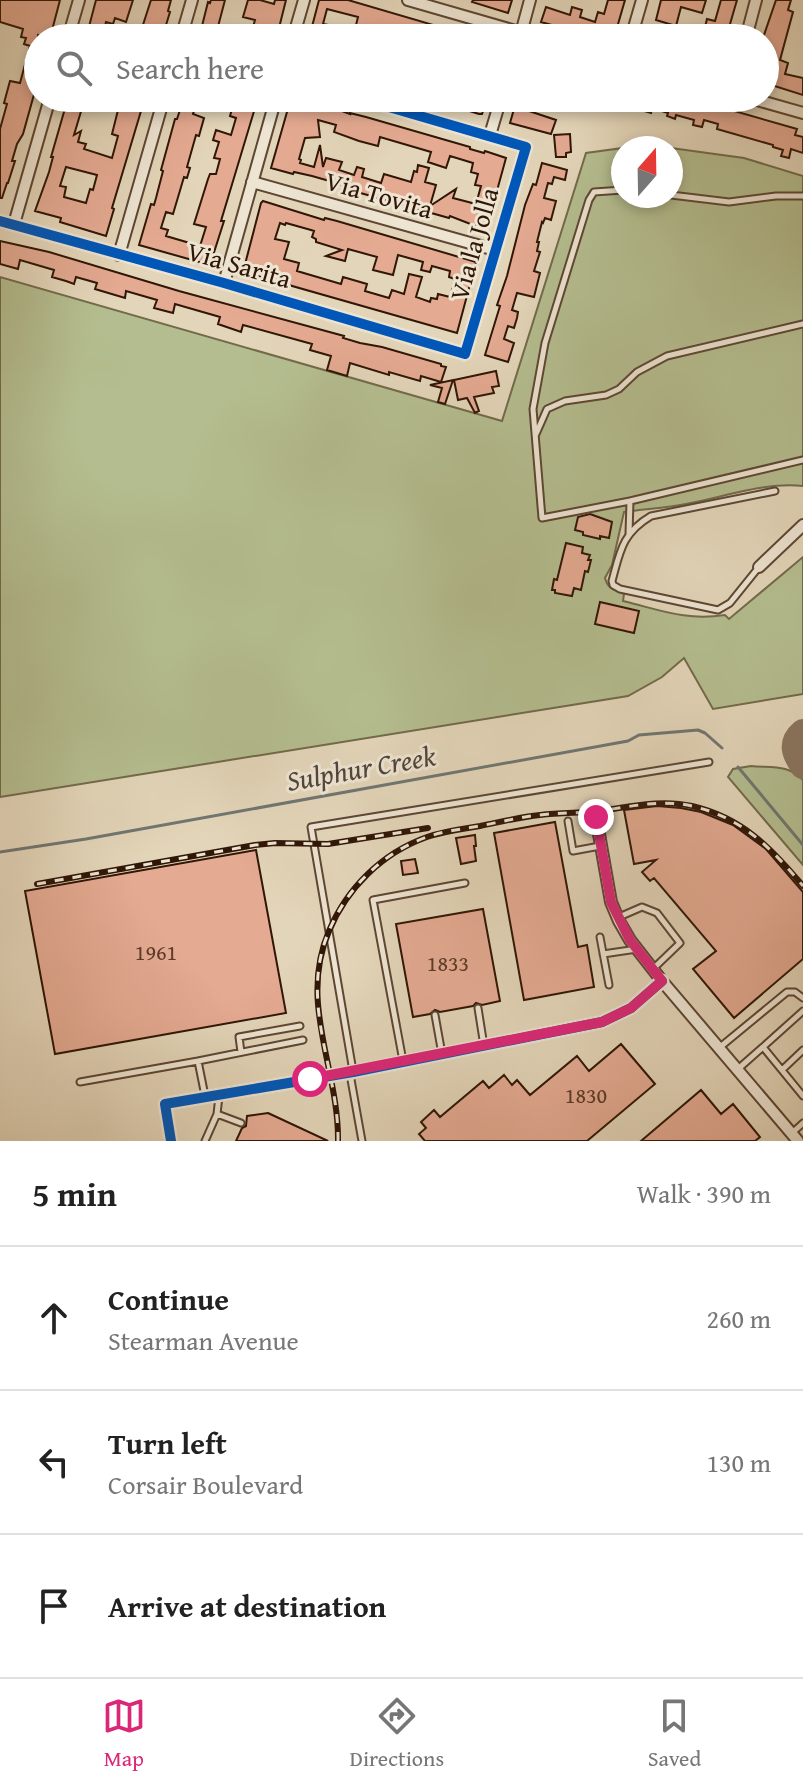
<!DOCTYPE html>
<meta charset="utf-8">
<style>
:root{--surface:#fff;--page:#f6f6f6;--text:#222;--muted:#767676;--line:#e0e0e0;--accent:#db2777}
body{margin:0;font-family:"Gentium Book Plus",serif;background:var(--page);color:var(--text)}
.compass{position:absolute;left:611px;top:136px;width:72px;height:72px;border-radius:50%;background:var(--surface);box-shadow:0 4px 12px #0003;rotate:20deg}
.stop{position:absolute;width:24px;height:24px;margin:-18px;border:6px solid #db2777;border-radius:50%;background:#fff}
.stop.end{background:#db2777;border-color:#fff;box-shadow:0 2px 8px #0008}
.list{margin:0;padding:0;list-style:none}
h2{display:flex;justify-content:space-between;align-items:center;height:104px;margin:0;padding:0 32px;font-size:34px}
h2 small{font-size:26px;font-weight:400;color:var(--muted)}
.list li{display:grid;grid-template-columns:52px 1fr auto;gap:24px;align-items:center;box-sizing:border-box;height:144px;padding:0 32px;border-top:2px solid var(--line)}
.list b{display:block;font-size:30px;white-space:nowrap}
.list p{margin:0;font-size:26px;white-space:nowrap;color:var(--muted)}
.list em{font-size:26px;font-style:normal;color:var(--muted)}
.icon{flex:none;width:44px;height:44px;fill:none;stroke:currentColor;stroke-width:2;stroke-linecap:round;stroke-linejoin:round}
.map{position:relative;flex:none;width:803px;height:1141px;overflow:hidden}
.search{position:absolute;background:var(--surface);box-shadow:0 4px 12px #0003;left:24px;right:24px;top:24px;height:88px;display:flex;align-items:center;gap:20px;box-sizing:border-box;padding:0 28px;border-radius:44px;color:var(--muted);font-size:30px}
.sheet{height:536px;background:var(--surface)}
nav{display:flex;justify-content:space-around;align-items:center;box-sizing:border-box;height:112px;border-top:2px solid var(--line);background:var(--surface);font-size:22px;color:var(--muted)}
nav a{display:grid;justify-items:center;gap:4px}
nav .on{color:var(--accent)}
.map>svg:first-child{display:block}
.green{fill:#b4bd8f;stroke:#726a4a;stroke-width:2}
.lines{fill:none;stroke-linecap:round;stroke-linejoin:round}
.stream{stroke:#707672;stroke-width:3}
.taxiway{stroke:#8a7660;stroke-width:26}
.building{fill:#e4aa92;stroke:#301606;stroke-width:2;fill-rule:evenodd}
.lane-casing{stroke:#5d4633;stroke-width:9}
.street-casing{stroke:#5d4633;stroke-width:14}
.lane{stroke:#ede4d2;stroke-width:5}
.street{stroke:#ede4d2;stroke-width:10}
.rail-casing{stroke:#301606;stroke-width:6}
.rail{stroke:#ede4d2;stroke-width:3;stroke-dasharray:9;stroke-linecap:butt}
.cycleway-casing{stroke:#ede4d2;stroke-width:15}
.cycleway{stroke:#0057b8;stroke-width:10}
.route{stroke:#db2777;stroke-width:10}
.labels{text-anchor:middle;stroke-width:6;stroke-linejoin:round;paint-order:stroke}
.number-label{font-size:22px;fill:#5d3b29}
.street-label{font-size:26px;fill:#301606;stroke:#ede4d2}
.water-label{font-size:28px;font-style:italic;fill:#50463c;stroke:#ede4d2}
</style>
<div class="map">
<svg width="803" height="1141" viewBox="0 0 803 1141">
<rect width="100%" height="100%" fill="#e3d5b9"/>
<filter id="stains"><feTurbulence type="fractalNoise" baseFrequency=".0025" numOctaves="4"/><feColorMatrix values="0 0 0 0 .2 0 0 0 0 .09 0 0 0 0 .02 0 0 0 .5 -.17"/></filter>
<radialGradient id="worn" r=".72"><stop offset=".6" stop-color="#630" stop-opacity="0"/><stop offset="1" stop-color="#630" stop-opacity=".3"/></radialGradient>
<!-- green -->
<path class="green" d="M642,146L671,148L744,158L803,176V486C764,482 724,497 686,504C665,508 644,509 624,512L612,565L605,578C608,590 615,589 624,594L623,601C661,610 685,621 725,615L729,619L803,557V694L713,709L684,658L662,677L628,696L0,797V277L502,421L586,153L623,148V196H671V148H627Z
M751,766C771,768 789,764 803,780V865L728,777L733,769Z"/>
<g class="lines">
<!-- stream -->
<path class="stream" d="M738,767L803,845
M0,852L86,839L628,741L639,735L698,730L705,733L722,748"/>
<!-- taxiway -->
<path class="taxiway" d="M803,732C790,743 794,753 803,766"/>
</g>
<!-- building -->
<path class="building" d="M0,0H60L50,38L38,35V80L23,134L17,144L12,161H15L8,183H7L2,198H0V129L7,104L4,103L10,81L20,83L30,46L24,44L26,38L21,37L23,29L0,22Z
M96,0H133L126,22L115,18L113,24L106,22L102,38H86Z
M151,0H171L168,11L170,12L162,38H126L129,27L141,31Z
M211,0H225L215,38H199L208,2L210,3Z
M248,0H260L274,4L275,0H286L278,32L275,31L273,38H250L255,20L243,17Z
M319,0H348L471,36L470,38H389L355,29L358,17L327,9L323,24L329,25L328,29L334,31L332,38H309Z
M473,0H512L508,13L472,2Z
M608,0H625L614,38H605L585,32L584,34L541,22L546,7L570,15L572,7L582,10L580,17L595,22L598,12L604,14Z
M661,0H706L702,13L681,7L676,26L656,20Z
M721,0H737L726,38H716L717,34L704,31L707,19L715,21Z
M776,0H791L788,10L793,12L780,60L788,63L785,74L803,78V95L765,83V65L768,54L765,53V38H763Z
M68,98H85L74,135L81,131L78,142L86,144L84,149L112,158L118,136L112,134L121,98L129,100V98H143L142,101H144L112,208L114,209L106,236L60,222L61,218L35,211L49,172L53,157H51ZM66,167L97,175L93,190L90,189L86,203L64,197L66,187L60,186Z
M184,98H198L193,114L204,118L199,136L196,135L187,167L190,168L187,178L184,177L173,214L166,212L161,228L168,230L166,236L200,246L206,227L194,224L208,179L210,174H216L220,159L214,158L219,142L213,140L216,130L231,135L236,118L230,116L235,98H258L221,221H224L210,265L139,245L151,204L154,205L156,198L163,171L161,170L175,119H177Z
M291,98H300L323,104L350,114V113L366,117L470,147V149L484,153L485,151L506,158L487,227L473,225L450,216L449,218L364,194L346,189L347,186L312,176L294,172L293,174L271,168ZM318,120L336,125L334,132L359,141L378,146L380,137L431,152L428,162L446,168L450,156L473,163L471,172L478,174L475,185L481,186L476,204L453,198L456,189L430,206L436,185L425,182L429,168L418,165L417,172L414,171L411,182L384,174L381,183L362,177L364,169L357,167L354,175L339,170L342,162L326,158L323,167L320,145L314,167L300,163L301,160L299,159L305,138L320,137Z
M434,98H487L482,114H479L434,100Z
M634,98H689L797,129L795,135L803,137V153L791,149L789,158L781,156L783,150L773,147V145L717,129L718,124L704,120L702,127L693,125L694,120L676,115L675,119L667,116L668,113L652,108L651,113L631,107Z
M516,102L526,105L525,108L529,109V111L556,120L551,134L510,123Z
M570,134L571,152L566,153V157H556L554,135Z
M542,163L567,170L565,180L554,177L552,184L548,183L544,198L556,201L551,220L545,218L543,223L542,222L537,242H539L537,251L540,252L534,271L540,273L534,297L517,293L512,310L518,312L517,318L514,328L508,326L504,339L514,343L508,362L485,355L500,306L497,305L507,276L525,205L533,184L536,185Z
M263,201L324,220L325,218L337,221L476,262L457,333L243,272L261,203ZM280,223L285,225L286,223L311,230L314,231L312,237L316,239V242L342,250L326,256L345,261L348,249L377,257L373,270L393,275L398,255L423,262L421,270L430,272L432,266L450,271L449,277L455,279L450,297L438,294L437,299L431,298L430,302L416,297L422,277L409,274L404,294L392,290L389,298L365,291L367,284L343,277L341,284L297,271L299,263L284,259L289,242L275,239Z
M0,241L49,252L179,291L344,336L343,338L360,343L382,347L441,364V366L446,367L441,382L421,376L420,381L389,372V375L350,363L347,376L327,370L331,356L310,350L312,344L243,325L241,332L218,324L220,317L175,304L173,313L154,308L157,300L126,291L125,298L95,289L97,283L76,277L74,284L66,281L52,277L54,270L20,260L18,269L0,264Z
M496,371L499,386L492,387L494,393L474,397L479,411L475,413L467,398L458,400L454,380Z
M453,380L445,404L438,402L442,388L430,385Z
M590,514L612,522L609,538L600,536V539L583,535V532L575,530L578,517Z
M566,543L583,547L582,553L590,555L588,560H591L588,572L585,571L581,590L574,588L572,596L555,593V590H552L554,579L557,580Z
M600,602L639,611L634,633L595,624Z
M657,806L681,808L701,812L733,825L766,849L803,892V959L734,1018L693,969L716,951L654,878L650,881L642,872L656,860L634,864L624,810Z
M555,822L578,947L587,945L594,987L524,1000L494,833Z
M475,835L476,846H474L476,861L461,864L456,838Z
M256,850L286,1013L55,1054L25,891Z
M415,859L418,873L403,875L401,861Z
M483,909L500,1001L482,1005L476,1003L473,1006L440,1012L435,1010L430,1014L413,1017L396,924Z
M621,1044L655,1084L587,1141H425L419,1134L426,1128L421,1122L434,1110L440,1117L483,1081L489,1088L504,1075L512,1085L517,1080L530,1095L577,1056L589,1071Z
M701,1090L721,1114L733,1104L760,1137L755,1141H641Z
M268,1113L328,1141H236L242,1128L246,1126L247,1116Z"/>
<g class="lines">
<!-- lane casing -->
<g class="lane-casing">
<path id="lane" d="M623,190L594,192L589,200L545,343L533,409L542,518L630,501L629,534
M671,195L729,202L776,196H803
M536,434L547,409L565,401L606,395L619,389L637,372L667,356L803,324
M630,501L803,460
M759,567L730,603L718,610L620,589L613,585L612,581C620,552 622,533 651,516L775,491
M568,821L573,851L600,846
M619,917L642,907L657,913L680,943L653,969
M600,937L609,985
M603,954L637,949
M478,1008L484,1046
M435,1015L442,1054
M763,1047L803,1011
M719,1048L787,992H795L803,998
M241,1052L239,1037L300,1026
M198,1061L303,1040
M403,1061L373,900L465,883
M738,1069L763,1047L803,1096
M782,1070L803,1050
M353,1071L311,827L709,762
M350,1074L362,1141
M80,1082L198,1061L205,1096
M219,1096L217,1114L241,1123
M792,1133L803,1123
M205,1141L217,1114"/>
</g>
<!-- street casing -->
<g class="street-casing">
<path id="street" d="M408,0L540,38
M520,37L530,0
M68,38L79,0
M181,38L192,0
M293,38L304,0
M631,38L642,0
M746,38L756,0
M750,98L803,113
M490,135L501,98
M252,182L495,250
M0,221L224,283L465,354L526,147L358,98
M14,224L50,98
M119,255L164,98
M224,283L276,98
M759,567L803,525
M596,817L611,902L619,921L630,940L662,981L798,1141
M171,1141L165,1104L353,1072L602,1022L631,1008L662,981"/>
</g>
<!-- lane -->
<use href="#lane" class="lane"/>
<!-- street -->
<use href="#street" class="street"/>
<!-- rail casing -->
<g class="rail-casing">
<path id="rail" d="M37,884L255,845L275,843L328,844L428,828
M338,1141C339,1069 298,1003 329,931C347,888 382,853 427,837C444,831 462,829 480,826C500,822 520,817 540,815C557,813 573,813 589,812C623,809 657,798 692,806C743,818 771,848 803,886"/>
</g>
<!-- rail -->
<use href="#rail" class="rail"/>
<!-- cycleway casing -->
<g class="cycleway-casing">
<path id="cycleway" d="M0,221L224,283L465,354L526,147L358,98
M171,1141L165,1104L353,1072L602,1022L631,1008L662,981"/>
</g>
<!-- cycleway -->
<use href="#cycleway" class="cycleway"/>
</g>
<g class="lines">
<!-- route -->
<path class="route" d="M310,1079L602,1022L631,1008L662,981L630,940L611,902L596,817"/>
</g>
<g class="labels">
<!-- number labels -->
<g class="number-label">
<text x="156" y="960">1961</text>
<text x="448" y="971">1833</text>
<text x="586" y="1103">1830</text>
</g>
<!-- street labels -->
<g class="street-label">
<text transform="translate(379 195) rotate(16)" y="9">Via Tovita</text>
<text transform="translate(474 244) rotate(-74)" y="9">Via la Jolla</text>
<text transform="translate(239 265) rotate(16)" y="9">Via Sarita</text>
</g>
<!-- water labels -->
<g class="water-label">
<text transform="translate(361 768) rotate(-10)" y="10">Sulphur Creek</text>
</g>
</g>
<rect width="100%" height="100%" filter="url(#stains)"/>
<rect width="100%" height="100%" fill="url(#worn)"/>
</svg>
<svg class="compass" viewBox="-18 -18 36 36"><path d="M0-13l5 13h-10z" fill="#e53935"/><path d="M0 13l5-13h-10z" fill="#767676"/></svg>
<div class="stop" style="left:310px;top:1079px"></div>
<div class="stop end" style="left:596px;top:817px"></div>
<div class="search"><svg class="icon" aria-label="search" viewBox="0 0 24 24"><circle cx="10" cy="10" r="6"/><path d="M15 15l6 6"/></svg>Search here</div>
</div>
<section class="sheet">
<h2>5 min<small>Walk · 390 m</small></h2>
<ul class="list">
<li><svg class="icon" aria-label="ahead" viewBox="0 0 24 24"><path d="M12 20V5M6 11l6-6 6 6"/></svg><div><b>Continue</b><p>Stearman Avenue</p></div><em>260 m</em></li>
<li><svg class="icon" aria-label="left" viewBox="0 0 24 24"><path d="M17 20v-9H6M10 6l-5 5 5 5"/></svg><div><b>Turn left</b><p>Corsair Boulevard</p></div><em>130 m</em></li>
<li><svg class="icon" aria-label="arrive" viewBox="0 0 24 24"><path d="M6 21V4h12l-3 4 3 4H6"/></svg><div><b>Arrive at destination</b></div></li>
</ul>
</section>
<nav>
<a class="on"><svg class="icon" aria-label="map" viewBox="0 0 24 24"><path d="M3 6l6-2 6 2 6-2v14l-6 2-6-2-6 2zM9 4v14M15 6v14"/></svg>Map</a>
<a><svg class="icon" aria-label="directions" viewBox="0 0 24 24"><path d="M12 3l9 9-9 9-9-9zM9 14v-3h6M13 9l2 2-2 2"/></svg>Directions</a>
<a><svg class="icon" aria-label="saved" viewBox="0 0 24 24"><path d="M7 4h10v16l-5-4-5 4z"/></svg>Saved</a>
</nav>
